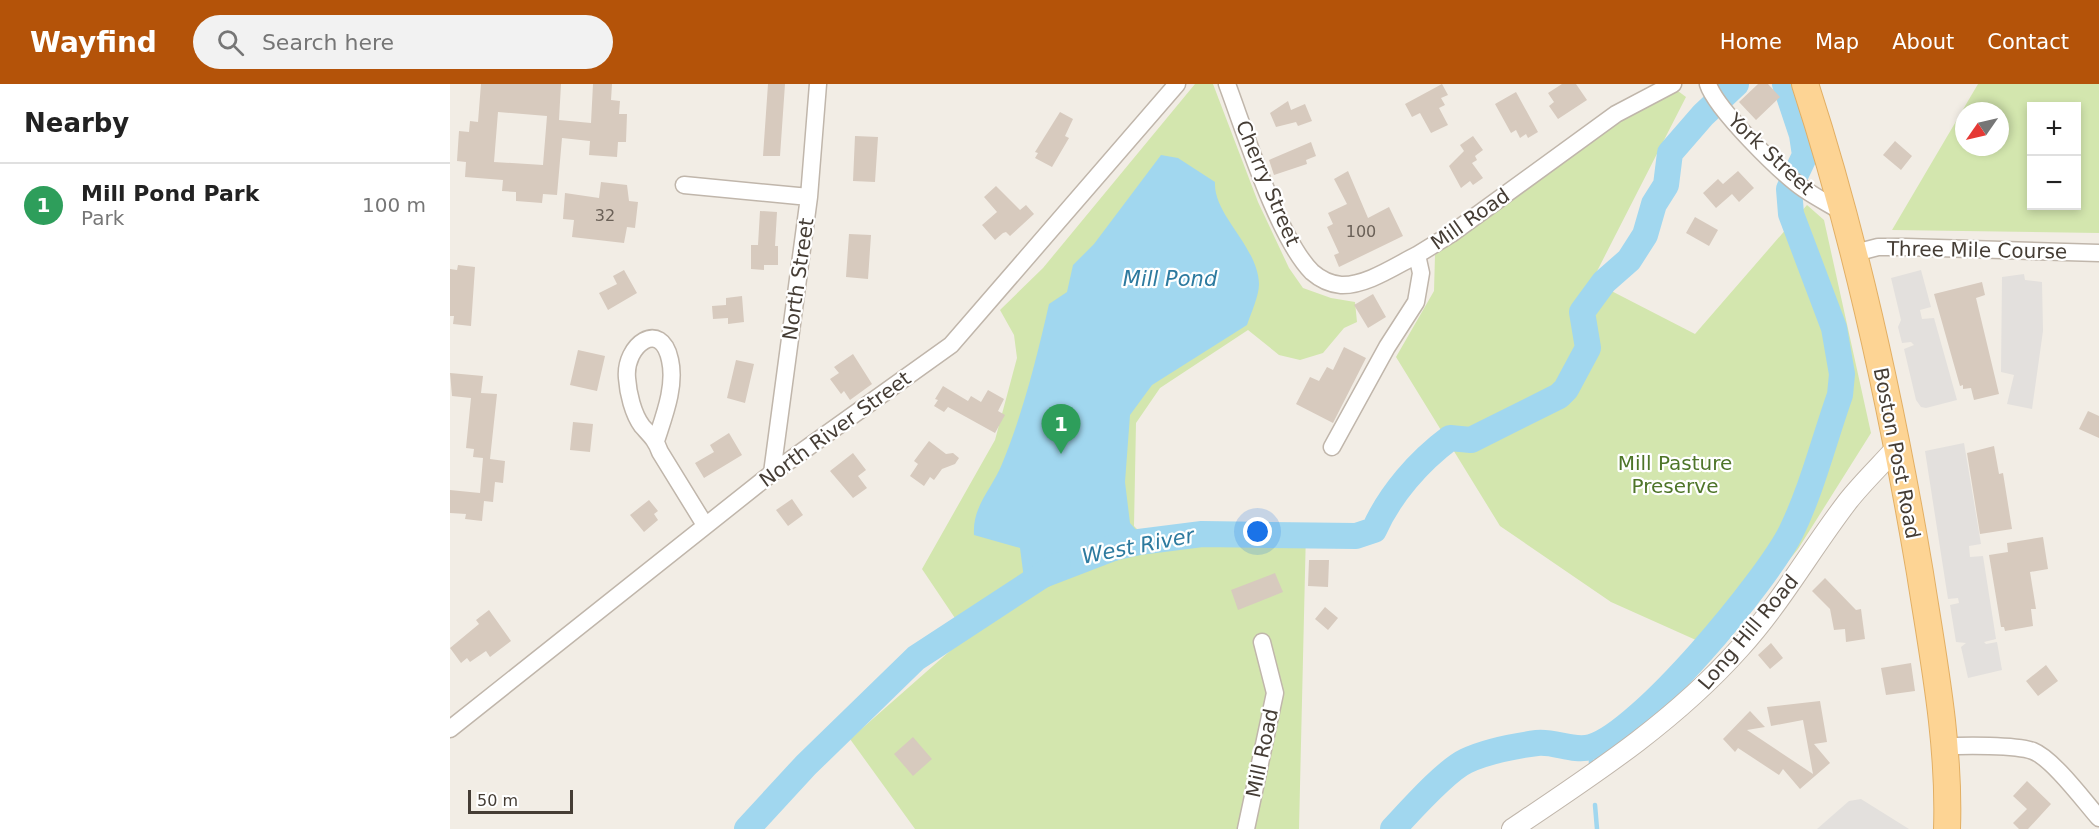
<!DOCTYPE html>
<meta charset="utf-8">
<style>
:root{--surface:#fff;--page:#f2f2f2;--text:#222;--muted:#767676;--line:#e0e0e0;--accent:#b45309}
body{margin:0;font-family:"DejaVu Sans",sans-serif;background:var(--page);color:var(--text)}
.controls{position:absolute;right:18px;top:18px;display:grid;overflow:hidden;border-radius:0px;box-shadow:0 3px 9px #0003}
.controls button{width:54px;height:54px;display:grid;place-items:center;padding:0;border:0;border-bottom:2px solid var(--line);background:var(--surface);color:var(--text);font:30px sans-serif}
.compass{position:absolute;left:1505px;top:18px;width:54px;height:54px;border-radius:50%;background:var(--surface);box-shadow:0 3px 9px #0003;rotate:236deg}
.scale{position:absolute;left:18px;bottom:15px;width:105px;box-sizing:border-box;padding-left:6px;border:3px solid #453d35;border-top:0;font-size:16px;line-height:21px;white-space:nowrap;color:#453d35;-webkit-text-stroke:4px #fff;paint-order:stroke}
.you{position:absolute;left:808px;top:448px;width:21px;height:21px;margin:-15px;border:4px solid #fff;border-radius:50%;background:#1a73e8;box-shadow:0 0 0 9px #1a73e833}
.badge{display:grid;place-items:center;width:39px;height:39px;border-radius:50%;background:var(--accent);color:#fff;font-size:20px;font-weight:700}
.pin{position:absolute;translate:-50% -50px;filter:drop-shadow(0 2px 3px #0008)}
.pin::after{content:'';position:absolute;top:32px;width:21px;height:18px;background:inherit;clip-path:polygon(0 0,100% 0,50% 100%)}
.list{margin:0;padding:0;list-style:none}
h2{display:flex;justify-content:space-between;align-items:center;height:78px;margin:0;padding:0 24px;font-size:26px}
h2 small{font-size:20px;font-weight:400;color:var(--muted)}
.list li{display:grid;grid-template-columns:39px 1fr auto;gap:18px;align-items:center;box-sizing:border-box;height:84px;padding:0 24px;border-top:2px solid var(--line)}
.list b{display:block;font-size:22px;white-space:nowrap}
.list p{margin:0;font-size:20px;white-space:nowrap;color:var(--muted)}
.list em{font-size:20px;font-style:normal;color:var(--muted)}
.icon{flex:none;width:33px;height:33px;fill:none;stroke:currentColor;stroke-width:2;stroke-linecap:round;stroke-linejoin:round}
.map{position:relative;flex:none;width:1649px;height:745px;overflow:hidden}
header{display:flex;align-items:center;gap:36px;box-sizing:border-box;height:84px;padding:0 30px;background:var(--accent);color:#fff}
header strong{font-size:28px}
nav{display:flex;gap:33px;margin-inline-start:auto;font-size:21px}
.search{width:420px;height:54px;background:var(--page);display:flex;align-items:center;gap:15px;box-sizing:border-box;padding:0 21px;border-radius:33px;color:var(--muted);font-size:22px}
main{display:flex}
aside{flex:1;background:var(--surface)}
.map>svg:first-child{display:block}
.green{fill:#d3e6ae;fill-rule:evenodd}
.parking{fill:#e3e0dd}
.water{fill:#a1d7ef}
.lines{fill:none;stroke-linecap:round;stroke-linejoin:round}
.stream{stroke:#a1d7ef;stroke-width:4.5}
.river{stroke:#a1d7ef;stroke-width:26}
.building{fill:#d7cabe;fill-rule:evenodd}
.minor-casing{stroke:#c0b6ab;stroke-width:19}
.tertiary-casing{stroke:#c0b6ab;stroke-width:22}
.primary-casing{stroke:#e2af64;stroke-width:28}
.minor{stroke:#fff;stroke-width:16}
.tertiary{stroke:#fff;stroke-width:20}
.primary{stroke:#fdd494;stroke-width:26}
.labels{text-anchor:middle;stroke-width:4.5;stroke-linejoin:round;paint-order:stroke}
.number-label{font-size:16px;fill:#6a6057}
.street-label{font-size:20px;fill:#453d35;stroke:#fff}
.park-label{font-size:20px;fill:#4e7529;stroke:#fff}
.water-label{font-size:21px;font-style:italic;fill:#2d7a9f;stroke:#fff}
</style>
<header>
<strong>Wayfind</strong>
<div class="search"><svg class="icon" aria-label="search" viewBox="0 0 24 24"><circle cx="10" cy="10" r="6"/><path d="M15 15l6 6"/></svg>Search here</div>
<nav><a>Home</a><a>Map</a><a>About</a><a>Contact</a></nav>
</header>
<main>
<aside>
<h2>Nearby<small></small></h2>
<ul class="list">
<li><span class="badge" style="background:#2e9e5b">1</span><div><b>Mill Pond Park</b><p>Park</p></div><em>100 m</em></li>
</ul>
</aside>
<div class="map">
<svg width="1649" height="745" viewBox="0 0 1649 745">
<rect width="100%" height="100%" fill="#f2ede5"/>
<!-- green -->
<path class="green" d="M745,0H763L808,118L839,184L853,204L881,214L905,218L907,238L894,244L873,269L850,276L829,271L798,246L710,304L686,339L684,442L696,454L742,447L856,446L849,745H465L400,655L517,552L472,485L545,356L567,274L564,251L550,226L593,184Z
M1528,0H1649V149L1442,146ZM1582,22H1626V122H1582ZM1514,27H1550V63H1514Z
M1220,7H1228L1236,13L1142,197L1245,250L1357,121L1374,136L1421,349L1348,465L1266,565L1161,518L1050,442L946,273L984,207L985,171L1126,63Z"/>
<!-- parking -->
<path class="parking" d="M1471,186L1481,223L1470,226L1472,235L1484,234L1507,316L1476,324L1471,323L1466,316L1454,265L1464,261L1461,258L1452,259L1448,243L1451,236L1441,194Z
M1574,190L1575,196L1592,198L1593,247L1582,325L1557,320L1564,291L1551,288L1552,193Z
M1514,359L1531,460L1519,462L1520,473L1533,472L1546,555L1534,558L1536,560L1547,558L1552,586L1518,594L1511,563L1516,559L1506,558L1500,521L1509,519L1508,514L1498,515L1475,367Z
M1411,715L1459,745H1367L1399,717Z"/>
<!-- water -->
<path class="water" d="M711,71L728,74L765,98C763,131 808,162 809,200C809,212 801,229 797,241L702,301L680,331L675,398L680,439L688,448L689,468L585,508L574,495L570,464L524,451C522,422 542,405 552,380C573,329 587,273 599,220L617,208L623,181L644,160Z"/>
<g class="lines">
<!-- stream -->
<path class="stream" d="M1141,663V682
M1145,721L1147,745"/>
<!-- river -->
<path class="river" d="M654,466L689,458L752,450L906,452L924,446C940,410 969,377 1000,354L1021,356L1109,312L1116,305L1138,264L1132,228L1154,198L1179,176L1195,151L1204,120L1216,101L1220,69L1253,31L1286,0
M297,745L356,681L466,574L608,481
M943,745C960,727 995,687 1016,677C1037,667 1065,662 1087,659C1105,657 1123,668 1141,663C1191,649 1317,496 1341,448C1362,405 1374,356 1390,311L1392,290L1384,244L1341,130L1339,105L1355,71L1352,51L1335,0"/>
</g>
<!-- building -->
<path class="building" d="M31,0H111L109,36L141,39L143,0H162L161,16L170,17L169,30H177L176,58H168L167,73L139,71L140,57L112,54L107,111L93,110L92,119L66,117V108L52,107L53,96L15,93L16,78L7,77L9,47L19,48L20,37L28,38ZM48,28L97,32L93,81L44,78Z
M318,0H335L330,72H313Z
M992,0L998,11L991,14L995,21L989,24L998,41L981,49L970,29L962,33L955,20Z
M1112,0H1126L1137,16L1108,35L1099,22L1104,18L1098,9Z
M1308,0H1318L1330,13L1306,36L1289,18Z
M1066,8L1088,48L1078,54L1076,50L1070,54L1066,46L1061,49L1045,20Z
M838,17L841,26L855,20L862,37L848,42L846,38L826,43L820,29Z
M610,28L623,35L615,52L619,54L602,83L585,74L588,69L585,68Z
M405,52L428,53L425,98L403,97Z
M1023,52L1033,66L1025,72L1027,76L1022,79L1033,94L1023,101L1020,97L1011,104L999,82L1014,67L1010,61Z
M1445,57L1462,72L1451,86L1433,71Z
M861,58L866,72L856,76L857,80L824,91L819,76Z
M898,87L918,134L939,123L953,152L889,183L884,171L889,169L877,143L883,140L878,129L897,120L884,95Z
M1288,87L1304,104L1289,118L1282,110L1266,124L1253,109L1268,95L1273,100Z
M151,98L177,101L179,117L188,118L185,144L177,143L174,159L122,153L124,136L113,135L115,109L149,114Z
M546,102L570,126L576,121L584,130L560,152L556,148L553,149L545,156L532,141L547,128L534,113Z
M310,127L327,128L325,162H328V181H314V186L301,185V161H308Z
M1245,133L1268,146L1259,162L1236,149Z
M399,150L421,151L418,195L396,193Z
M8,181L25,183L21,242L3,240L4,232H0V185L7,186Z
M174,186L187,209L158,226L149,209L167,200L163,192Z
M1532,198L1535,211L1526,214L1549,310L1524,316L1521,304L1513,305V301L1510,302L1484,210Z
M923,210L936,233L918,244L904,221Z
M292,212L294,238L278,240V234L263,235L262,222L276,221V214Z
M894,263L916,274L883,339L846,320L860,293L869,297L877,283L883,286Z
M128,266L155,272L147,307L120,301Z
M403,270L422,300L400,316L394,307L391,310L380,295L389,289L384,283Z
M286,276L304,280L295,319L277,314Z
M0,289L33,292L31,309L47,310L40,375L55,377L53,399L45,398L43,418L34,417L32,437L15,435L16,430L0,429V406L30,409L33,374L23,373L24,365L16,364L21,314L2,312Z
M493,302L518,317L521,312L531,318L538,306L554,315L548,327L555,331L545,349L498,323L494,328L484,322L488,316L485,315Z
M1638,327L1649,332V354L1629,345Z
M123,338L143,340L140,368L120,366Z
M279,349L292,371L254,394L245,379L264,368L260,361Z
M479,357L496,370L503,369L509,374L505,380L492,385L484,396L480,393L474,402L460,392L468,380L464,377Z
M1544,362L1549,390L1553,389L1562,445L1530,450L1517,369Z
M403,369L416,386L408,392L417,404L403,414L380,387Z
M342,415L353,431L338,442L326,426Z
M199,416L208,427L204,430L208,436L194,448L180,431Z
M1593,453L1598,485L1580,488L1586,525H1581L1583,542L1555,547L1554,543H1551L1539,471L1558,468L1557,459Z
M859,476H879L878,503L858,502Z
M825,489L833,508L788,526L781,506Z
M1375,494L1406,526L1411,525L1415,555L1396,558L1395,545L1384,546L1380,525L1362,507Z
M875,523L888,534L878,546L865,535Z
M39,526L61,557L40,573L36,567L20,578L17,574L11,579L0,564L29,540L26,536Z
M1321,559L1333,574L1320,585L1308,571Z
M1461,579L1465,607L1436,611L1431,584Z
M1596,581L1608,597L1588,612L1576,597Z
M1370,617L1377,658L1364,660L1380,679L1350,705L1333,685L1329,691L1288,664L1285,668L1273,655L1300,627L1315,643L1297,646L1363,690L1353,636L1321,642L1317,623Z
M463,653L482,675L463,692L444,670Z
M1577,697L1601,720L1578,745H1569L1563,739L1577,725L1563,712Z"/>
<g class="lines">
<!-- minor casing -->
<g class="minor-casing">
<path id="minor" d="M777,0C795,48 828,154 862,188C870,195 880,200 891,201C916,202 945,182 967,171
M1258,0C1266,25 1331,89 1354,105C1367,114 1381,121 1394,129
M234,101L359,113
M1405,169L1428,163H1456L1649,169
M206,357C214,332 226,302 220,276C211,234 174,261 177,294C178,309 183,330 192,342C200,351 206,356 210,368L255,441
M882,363L937,263L966,218L971,189L967,171L1001,150L1166,30L1223,0
M322,389L359,113L368,0
M0,645L322,389L501,261L727,0
M1495,663C1512,661 1567,661 1583,667C1603,675 1634,717 1649,734
M796,745L825,609L812,558"/>
</g>
<!-- tertiary casing -->
<g class="tertiary-casing">
<path id="tertiary" d="M1062,745C1144,690 1224,638 1290,564C1331,519 1361,465 1398,417C1413,398 1431,381 1447,363"/>
</g>
<!-- primary casing -->
<g class="primary-casing">
<path id="primary" d="M1355,0C1407,159 1442,323 1470,489C1483,573 1500,659 1497,745"/>
</g>
<!-- minor -->
<use href="#minor" class="minor"/>
<!-- tertiary -->
<use href="#tertiary" class="tertiary"/>
<!-- primary -->
<use href="#primary" class="primary"/>
</g>
<g class="labels">
<!-- number labels -->
<g class="number-label">
<text x="155" y="137">32</text>
<text x="911" y="153">100</text>
</g>
<!-- street labels -->
<g class="street-label">
<text transform="translate(1321 70) rotate(43)" y="7">York Street</text>
<text transform="translate(818 99) rotate(67)" y="7">Cherry Street</text>
<text transform="translate(1020 135) rotate(-35)" y="7">Mill Road</text>
<text transform="translate(1527 166) rotate(1)" y="7">Three Mile Course</text>
<text transform="translate(348 195) rotate(-82)" y="7">North Street</text>
<text transform="translate(385 345) rotate(-36)" y="7">North River Street</text>
<text transform="translate(1447 369) rotate(79)" y="7">Boston Post Road</text>
<text transform="translate(1298 548) rotate(-50)" y="7">Long Hill Road</text>
<text transform="translate(812 669) rotate(-78)" y="7">Mill Road</text>
</g>
<!-- park labels -->
<g class="park-label">
<text x="1225" y="386">Mill Pasture<tspan x="1225" dy="23">Preserve</tspan></text>
</g>
<!-- water labels -->
<g class="water-label">
<text x="720" y="202">Mill Pond</text>
<text transform="translate(688 462) rotate(-11)" y="7">West River</text>
</g>
</g>
</svg>
<div class="controls">
<button>+</button>
<button>−</button>
</div>
<svg class="compass" viewBox="-18 -18 36 36"><path d="M0-13l5 13h-10z" fill="#e53935"/><path d="M0 13l5-13h-10z" fill="#767676"/></svg>
<div class="scale">50 m</div>
<div class="you"></div>
<div class="pin badge" style="left:611px;top:370px;background:#2e9e5b">1</div>
</div>
</main>
